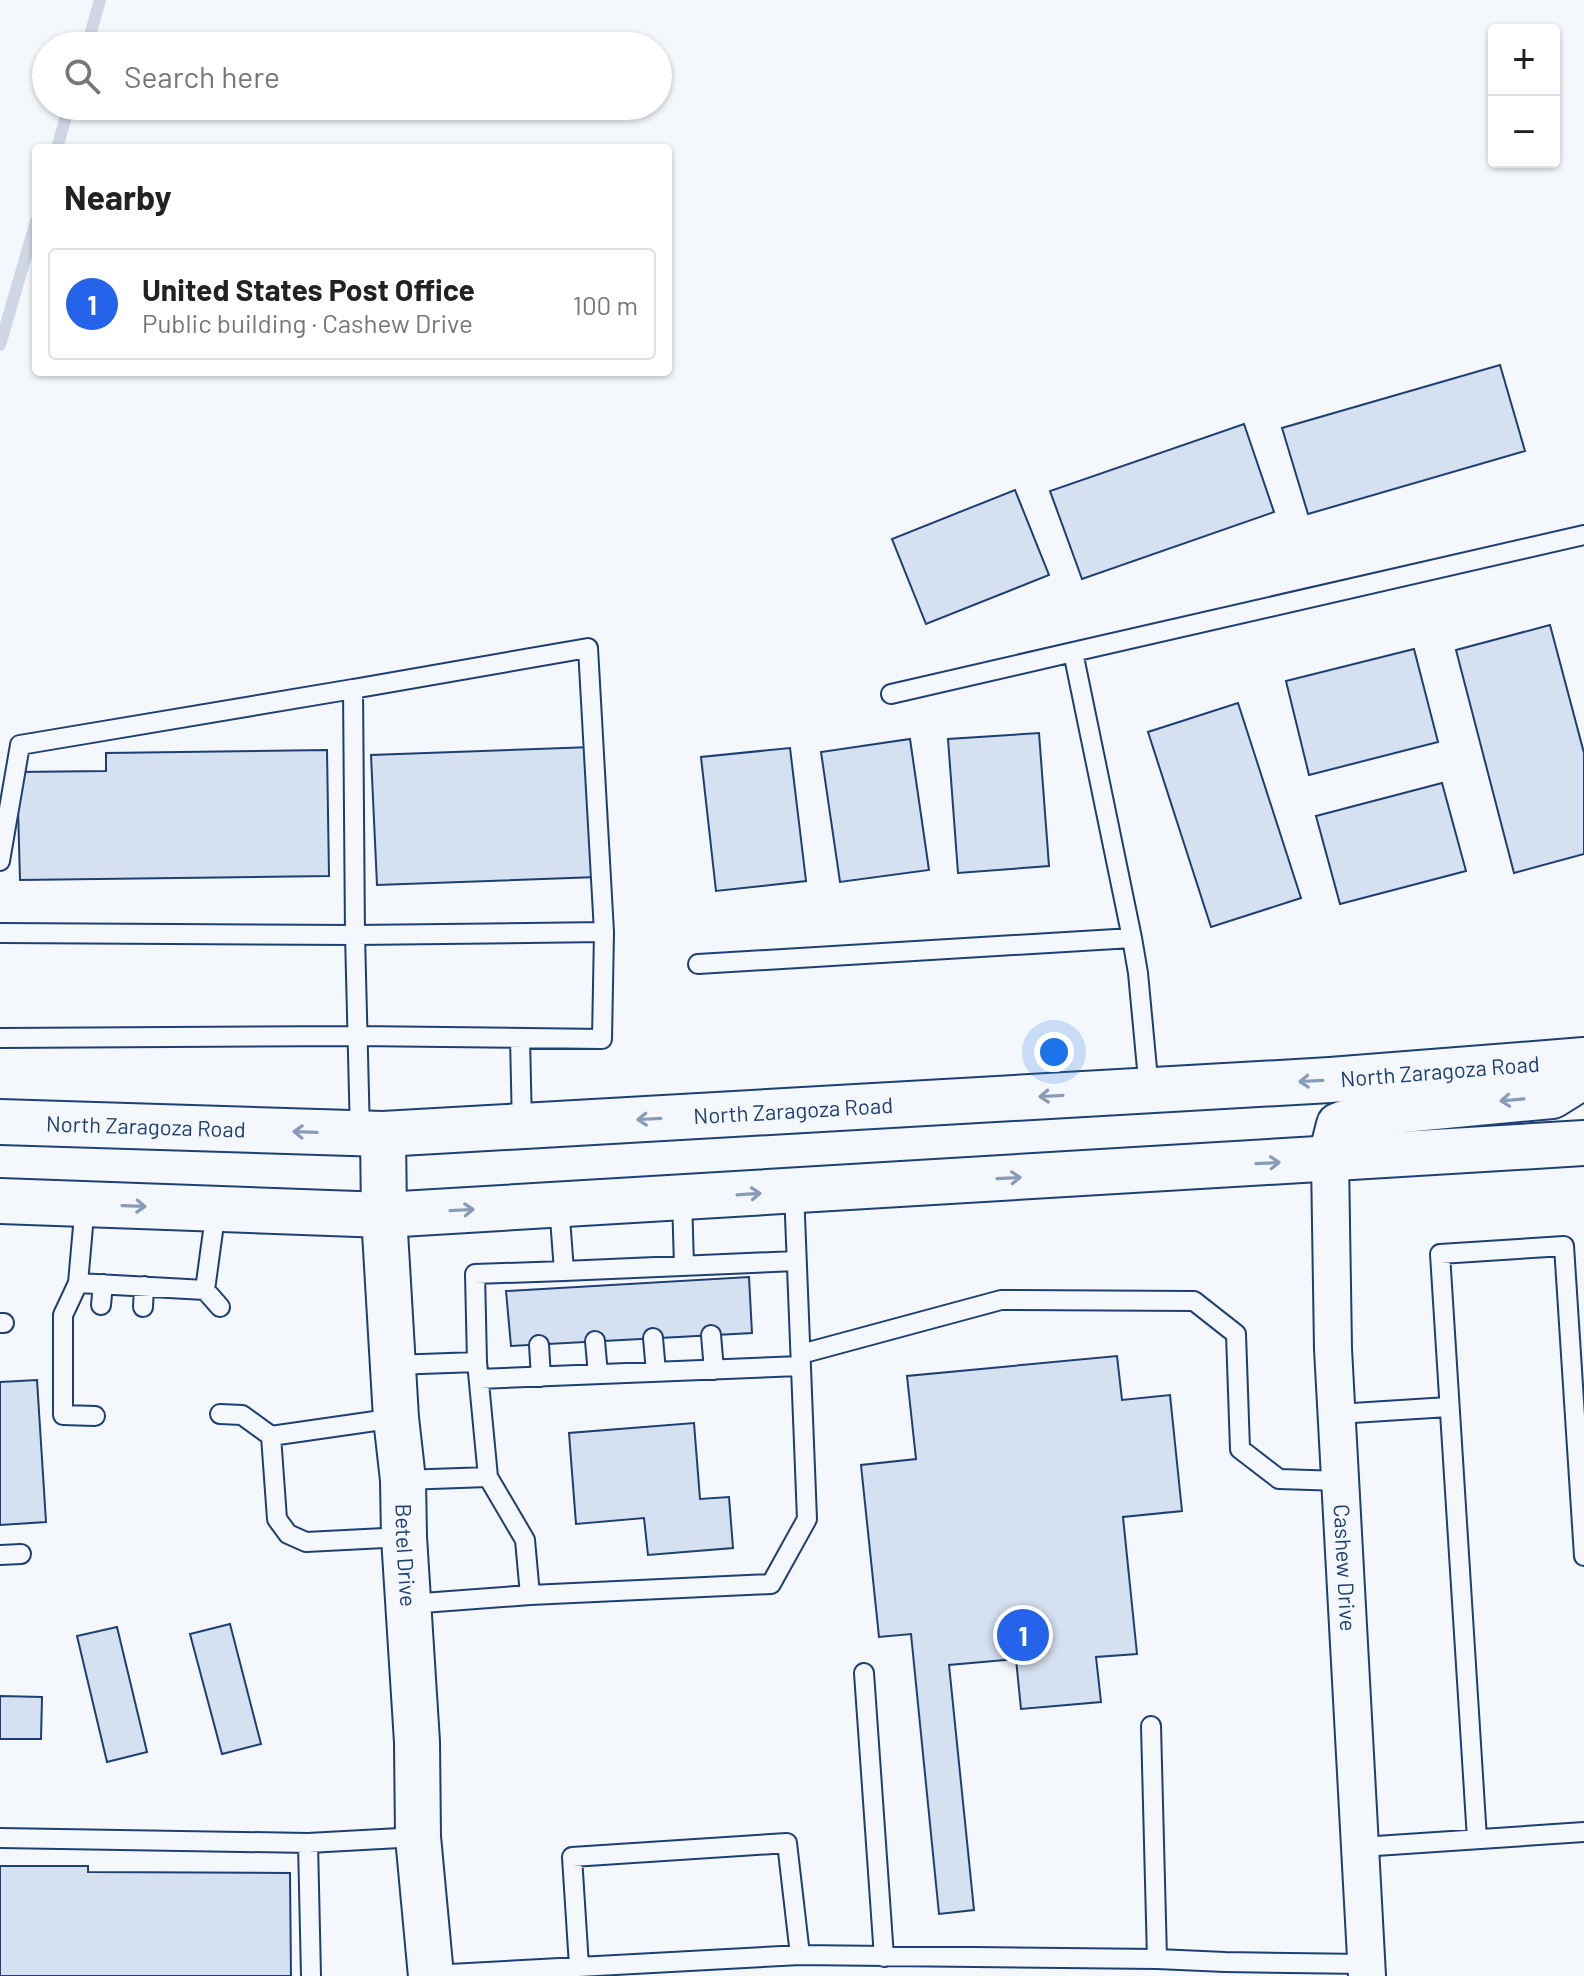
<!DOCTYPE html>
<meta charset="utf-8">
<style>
:root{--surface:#fff;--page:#f2f2f2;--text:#222;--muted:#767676;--line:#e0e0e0;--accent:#2563eb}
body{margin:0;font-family:Barlow,sans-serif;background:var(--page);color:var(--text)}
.controls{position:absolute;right:24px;top:24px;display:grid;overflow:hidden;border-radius:8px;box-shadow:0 2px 6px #0004}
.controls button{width:72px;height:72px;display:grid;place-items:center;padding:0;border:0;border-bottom:2px solid var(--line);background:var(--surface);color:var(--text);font:40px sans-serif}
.you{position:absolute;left:1054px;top:1052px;width:28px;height:28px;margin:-20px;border:6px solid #fff;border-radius:50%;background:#1a73e8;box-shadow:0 0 0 12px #1a73e833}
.badge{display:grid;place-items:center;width:52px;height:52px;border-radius:50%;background:var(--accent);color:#fff;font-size:26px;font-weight:700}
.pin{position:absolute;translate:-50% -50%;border:4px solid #fff;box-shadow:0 2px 8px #0006}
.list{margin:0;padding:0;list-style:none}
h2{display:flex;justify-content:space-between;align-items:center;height:104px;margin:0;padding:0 32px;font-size:34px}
h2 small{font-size:26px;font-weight:400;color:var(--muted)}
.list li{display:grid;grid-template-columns:52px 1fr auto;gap:24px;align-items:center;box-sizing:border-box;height:112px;margin:0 16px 16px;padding:0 16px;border:2px solid var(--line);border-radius:8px}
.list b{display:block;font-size:30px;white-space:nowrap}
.list p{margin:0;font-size:26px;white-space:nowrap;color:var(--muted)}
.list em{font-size:26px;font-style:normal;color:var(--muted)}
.icon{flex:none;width:44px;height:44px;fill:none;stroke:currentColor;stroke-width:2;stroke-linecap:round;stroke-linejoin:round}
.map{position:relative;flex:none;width:1584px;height:1976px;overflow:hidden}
.search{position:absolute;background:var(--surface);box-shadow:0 2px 6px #0004;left:32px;top:32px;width:640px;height:88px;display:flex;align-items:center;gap:20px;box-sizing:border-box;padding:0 28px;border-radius:44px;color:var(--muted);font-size:30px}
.panel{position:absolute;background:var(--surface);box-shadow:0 2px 6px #0004;left:32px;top:144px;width:640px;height:232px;border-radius:8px}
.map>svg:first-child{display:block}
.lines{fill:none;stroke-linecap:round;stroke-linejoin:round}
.stream{stroke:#cfd7e4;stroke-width:12}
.building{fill:#d5e0f0;stroke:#1d3f73;stroke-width:2}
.lane-casing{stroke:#1d3f73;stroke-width:22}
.street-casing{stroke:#1d3f73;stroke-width:40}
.secondary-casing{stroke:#1d3f73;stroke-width:48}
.lane{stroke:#f4f7fb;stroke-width:18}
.street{stroke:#f4f7fb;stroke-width:36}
.secondary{stroke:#f4f7fb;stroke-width:44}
.oneway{stroke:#889bb7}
.labels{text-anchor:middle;stroke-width:6;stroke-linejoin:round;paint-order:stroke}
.street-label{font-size:22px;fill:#1d3f73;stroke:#f4f7fb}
</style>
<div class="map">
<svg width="1584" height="1976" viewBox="0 0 1584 1976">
<rect width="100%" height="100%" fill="#f4f7fb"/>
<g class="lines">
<!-- stream -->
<path class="stream" d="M87,46L100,0
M57,148L69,106
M0,345L36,221"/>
</g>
<!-- building -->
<path class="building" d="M1500,365L1525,451L1308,514L1282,428Z
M1244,424L1274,512L1082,579L1050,491Z
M1015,490L1049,575L926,624L892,539Z
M1550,625L1584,753V854L1514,873L1456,650Z
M1414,649L1438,742L1309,775L1286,681Z
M1238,703L1301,898L1211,927L1148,732Z
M1039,733L1049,866L958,873L948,739Z
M910,739L929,870L840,882L821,752Z
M592,747L597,877L377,885L371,755Z
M790,748L806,881L716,891L701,757Z
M327,750L329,876L20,880L17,772L106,771V753Z
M1442,783L1466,871L1340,904L1316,816Z
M749,1277L752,1333L511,1346L506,1291Z
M1117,1356L1122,1400L1170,1395L1182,1511L1123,1517L1137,1654L1096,1657L1101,1702L1021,1709L1016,1659L949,1665L974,1910L939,1914L911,1634L879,1637L861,1465L916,1459L907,1376Z
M37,1380L46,1522L0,1525V1382Z
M694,1423L700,1499L729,1497L733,1548L648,1555L644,1518L576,1524L569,1433Z
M230,1624L261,1744L222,1754L190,1634Z
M117,1627L147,1752L107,1762L77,1636Z
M0,1696L42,1697L41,1739H0Z
M0,1866H88V1872L290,1873L291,1976H0Z"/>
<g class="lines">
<!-- lane casing -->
<g class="lane-casing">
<path id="lane" d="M353,689L588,648L604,932
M891,694L1073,652
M0,861L20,745L353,689L355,935L360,1134
M0,933L355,935L604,932L602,1039L357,1036L0,1038
M698,964L1132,938
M520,1038L522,1127
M1149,1090L1138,973L1132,938L1073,652L1584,535
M682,1198L684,1266
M85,1204L78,1283L205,1290L216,1209
M559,1205L564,1271L796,1261
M78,1283L63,1315V1415L95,1416
M205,1290L220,1307
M101,1305L103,1284
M143,1307L144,1286
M0,1323H4
M711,1335L714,1370
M653,1338L656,1372
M595,1341L598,1374
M539,1345L541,1377
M801,1354L1001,1300L1194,1301L1236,1334L1240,1449L1279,1479L1341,1481
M477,1362L475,1274L564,1271
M393,1365L477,1362L488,1477L525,1540L530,1595
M479,1379L800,1366
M220,1414L242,1415L271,1436
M1337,1414L1448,1407
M396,1418L271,1436L277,1519L288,1534L306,1542L404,1537
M403,1480L488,1477
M0,1555L21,1554
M409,1604L530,1595L771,1584L807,1519L794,1191
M864,1673L884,1957
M1151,1726L1157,1959
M0,1838L308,1843L418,1837
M1477,1839L1440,1254L1564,1246L1584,1556
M308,1843L311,1976
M1361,1847L1584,1832
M579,1966L572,1857L787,1843L800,1955
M431,1975L800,1955L1157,1959L1225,1962L1366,1964"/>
</g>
<!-- street casing -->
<g class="street-casing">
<g id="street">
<path id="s1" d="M1330,1160L1333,1349L1367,1976"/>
</g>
</g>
<!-- secondary casing -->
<g class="secondary-casing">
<g id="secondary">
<path id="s2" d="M0,1122L383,1134L1330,1080L1584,1060"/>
<path id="s3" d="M383,1134L384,1215L396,1418L403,1480L404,1537L417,1742L418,1837L431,1976"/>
<path d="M1330,1160L1339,1125L1371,1113L1552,1096L1584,1076"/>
<path d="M0,1201L384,1215L1584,1143"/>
</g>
</g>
<!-- lane -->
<use href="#lane" class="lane"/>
<!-- street -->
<use href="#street" class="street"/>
<!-- secondary -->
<use href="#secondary" class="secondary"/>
</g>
<!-- one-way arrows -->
<defs><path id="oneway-shaft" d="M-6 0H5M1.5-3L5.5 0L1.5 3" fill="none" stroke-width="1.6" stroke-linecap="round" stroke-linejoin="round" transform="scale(2)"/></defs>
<g class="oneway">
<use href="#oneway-shaft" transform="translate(1311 1081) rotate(177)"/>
<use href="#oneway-shaft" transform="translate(1051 1096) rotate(177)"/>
<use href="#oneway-shaft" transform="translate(1512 1100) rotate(175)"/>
<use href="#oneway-shaft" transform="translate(649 1119) rotate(177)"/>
<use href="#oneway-shaft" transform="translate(305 1132) rotate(-178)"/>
<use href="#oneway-shaft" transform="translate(1268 1163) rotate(-3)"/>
<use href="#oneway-shaft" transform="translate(1009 1178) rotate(-3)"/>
<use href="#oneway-shaft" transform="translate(749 1194) rotate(-4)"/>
<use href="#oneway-shaft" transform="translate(134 1206) rotate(2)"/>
<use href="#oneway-shaft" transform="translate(462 1210) rotate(-3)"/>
</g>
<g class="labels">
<!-- street labels -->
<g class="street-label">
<text dy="8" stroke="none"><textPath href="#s2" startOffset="1442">North Zaragoza Road</textPath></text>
<text dy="8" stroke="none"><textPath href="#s2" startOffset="794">North Zaragoza Road</textPath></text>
<text dy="8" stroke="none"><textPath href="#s2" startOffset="146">North Zaragoza Road</textPath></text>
<text dy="8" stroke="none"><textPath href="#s3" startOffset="422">Betel Drive</textPath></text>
<text dy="8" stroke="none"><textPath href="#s1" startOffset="408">Cashew Drive</textPath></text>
</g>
</g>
</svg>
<div class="controls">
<button>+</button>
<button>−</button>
</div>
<div class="you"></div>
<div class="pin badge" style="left:1023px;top:1635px">1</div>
<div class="search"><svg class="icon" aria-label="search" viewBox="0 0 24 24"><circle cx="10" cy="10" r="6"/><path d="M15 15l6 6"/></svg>Search here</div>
<section class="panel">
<h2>Nearby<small></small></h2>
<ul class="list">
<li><span class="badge">1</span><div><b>United States Post Office</b><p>Public building · Cashew Drive</p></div><em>100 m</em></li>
</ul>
</section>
</div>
